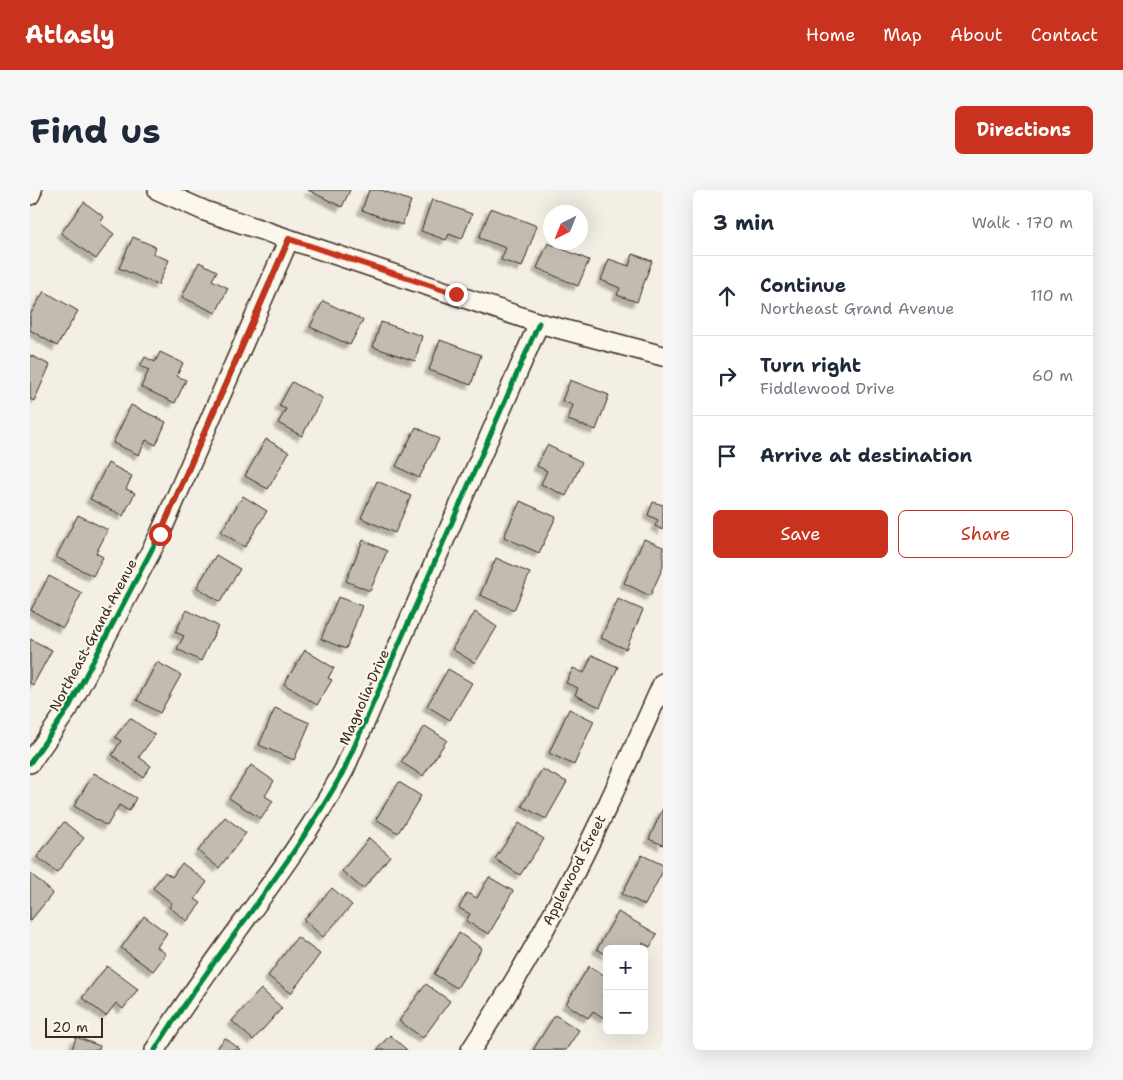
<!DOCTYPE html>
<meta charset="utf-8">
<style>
:root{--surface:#fff;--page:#f6f6f7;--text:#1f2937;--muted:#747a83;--line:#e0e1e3;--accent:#c8321e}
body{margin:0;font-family:"Shantell Sans",sans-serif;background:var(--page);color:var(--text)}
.controls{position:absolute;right:15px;bottom:15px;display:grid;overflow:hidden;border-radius:8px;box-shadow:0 5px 20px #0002}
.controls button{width:45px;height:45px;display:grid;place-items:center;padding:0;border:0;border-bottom:1px solid var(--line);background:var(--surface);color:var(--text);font:25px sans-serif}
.compass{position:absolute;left:513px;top:15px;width:45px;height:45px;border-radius:50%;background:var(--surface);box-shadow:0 5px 20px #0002;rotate:223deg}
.scale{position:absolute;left:15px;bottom:12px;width:58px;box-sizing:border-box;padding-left:5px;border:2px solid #3b2a1e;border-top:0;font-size:14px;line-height:18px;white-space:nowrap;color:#3b2a1e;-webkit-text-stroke:4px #fbf7ec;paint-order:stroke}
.stop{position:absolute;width:15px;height:15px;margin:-11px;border:4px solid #c8321e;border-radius:50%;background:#fff}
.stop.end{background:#c8321e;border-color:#fff;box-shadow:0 1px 5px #0008}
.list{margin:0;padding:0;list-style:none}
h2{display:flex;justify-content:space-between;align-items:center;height:65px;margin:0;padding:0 20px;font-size:21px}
h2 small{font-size:16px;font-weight:400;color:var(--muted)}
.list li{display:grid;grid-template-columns:32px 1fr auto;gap:15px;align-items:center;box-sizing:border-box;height:80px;padding:0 20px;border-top:1px solid var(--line)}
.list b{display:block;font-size:19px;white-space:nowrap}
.list p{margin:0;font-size:16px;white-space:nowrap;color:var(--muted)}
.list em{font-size:16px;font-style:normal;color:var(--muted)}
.actions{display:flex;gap:10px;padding:15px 20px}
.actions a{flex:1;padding:11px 0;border:1px solid var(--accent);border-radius:8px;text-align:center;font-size:18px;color:var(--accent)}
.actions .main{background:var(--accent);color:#fff}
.icon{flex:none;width:28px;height:28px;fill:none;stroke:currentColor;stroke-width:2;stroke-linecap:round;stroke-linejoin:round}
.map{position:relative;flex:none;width:633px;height:860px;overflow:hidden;border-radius:8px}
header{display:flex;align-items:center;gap:30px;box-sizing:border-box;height:70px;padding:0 25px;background:var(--accent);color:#fff}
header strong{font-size:24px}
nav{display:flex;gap:28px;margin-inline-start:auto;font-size:18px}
.intro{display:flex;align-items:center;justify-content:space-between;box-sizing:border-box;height:120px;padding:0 30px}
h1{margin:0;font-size:35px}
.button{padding:12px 22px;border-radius:8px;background:var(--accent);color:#fff;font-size:18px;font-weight:700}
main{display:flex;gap:30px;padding:0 30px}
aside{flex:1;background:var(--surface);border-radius:8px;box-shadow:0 5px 20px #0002}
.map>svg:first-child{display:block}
.building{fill:#c3bbb0;stroke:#3b2a1e;filter:url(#shadow)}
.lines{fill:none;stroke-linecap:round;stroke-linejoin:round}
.street-casing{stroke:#3b2a1e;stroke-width:22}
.street{stroke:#fbf7ec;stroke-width:19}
.cycleway-casing{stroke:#fbf7ec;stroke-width:8}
.cycleway{stroke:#00873e;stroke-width:5}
.route{stroke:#c8321e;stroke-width:6}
.labels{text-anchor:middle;stroke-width:4;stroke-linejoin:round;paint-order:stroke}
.street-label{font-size:14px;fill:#3b2a1e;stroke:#fbf7ec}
</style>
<header>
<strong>Atlasly</strong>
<nav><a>Home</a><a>Map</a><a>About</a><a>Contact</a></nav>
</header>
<div class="intro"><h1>Find us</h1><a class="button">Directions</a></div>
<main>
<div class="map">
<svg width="633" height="860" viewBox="0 0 633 860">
<defs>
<filter id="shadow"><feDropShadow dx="-4.5" dy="4.5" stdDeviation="1" flood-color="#0004"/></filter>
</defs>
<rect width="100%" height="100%" fill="#f3efe4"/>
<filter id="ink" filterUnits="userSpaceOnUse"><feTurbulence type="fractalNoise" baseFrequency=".02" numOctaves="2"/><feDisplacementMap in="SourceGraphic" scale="10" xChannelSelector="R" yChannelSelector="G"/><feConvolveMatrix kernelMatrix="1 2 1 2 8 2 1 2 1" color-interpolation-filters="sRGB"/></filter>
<g filter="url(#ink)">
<!-- building -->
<path class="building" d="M278,0H320L312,17Z
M339,0H351L381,11L372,35L332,20Z
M402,9L442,24L432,49L419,44L416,50L391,41Z
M54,12L74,27L70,33L84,44L66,69L31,43Z
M461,18L507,36L492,77L471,70L476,58L449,48Z
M103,47L126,57L123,64L139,70L128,95L89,78Z
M518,53L559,70L548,96L507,78Z
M603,64L622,71L607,112L587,105L590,98L571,90L579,69L599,76Z
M169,72L187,81L182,90L198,98L186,123L152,107Z
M14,101L48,121L27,156L0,140V125Z
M293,111L333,130L320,155L280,137Z
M351,132L392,146L385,171L343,157Z
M410,150L451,165L441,195L399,180Z
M130,162L153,173L147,186L156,190L145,213L111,197L119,180L110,176L115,167L125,172Z
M0,165L20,175L4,211L0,209Z
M540,190L579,205L566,240L538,230L543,215L532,211Z
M262,192L292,208L272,246L248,233L256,219L249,216Z
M101,215L136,232L126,255L116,250L109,265L83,253Z
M386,237L409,249L389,288L366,276Z
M236,249L259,262L238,299L215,286Z
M517,255L552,272L536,306L511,294L517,281L507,276Z
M78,273L102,286L96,299L105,303L93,326L60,309Z
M347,291L381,306L365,343L331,328Z
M213,306L237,321L215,357L191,342Z
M490,311L526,327L509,363L474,347Z
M623,312L633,315V340L625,336L628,330L618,325Z
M48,325L78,340L66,363L73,367L63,386L26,367Z
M614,349L633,357V377L620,406L594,393Z
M333,350L357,361L340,401L316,391Z
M186,365L210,379L190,412L167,397Z
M466,368L500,383L484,420L450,405Z
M19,386L52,403L33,438L1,420Z
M308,407L332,416L316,459L291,449Z
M588,409L613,420L596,459L571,448Z
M157,420L188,436L171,471L147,459L154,446L145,442Z
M445,422L467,437L445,473L422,459Z
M0,449L22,460L3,495L0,493Z
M275,460L304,478L298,488L302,490L287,515L254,494Z
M562,465L588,477L570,517L545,505L548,498L536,493L543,478L554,483Z
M127,472L151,485L130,523L107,510Z
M418,479L442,493L420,530L397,516Z
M245,518L280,533L264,570L229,555Z
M539,519L564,531L544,575L519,563Z
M100,528L125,545L109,567L121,576L113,587L82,565L91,551L85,547Z
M395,536L417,550L393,586L371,572Z
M221,575L244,591L235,606L243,611L231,629L199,608Z
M512,579L537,592L516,629L492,616Z
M64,583L106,608L99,621L89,615L77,636L44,616Z
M369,592L391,606L368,643L346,629Z
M633,618V655L619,649Z
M195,627L216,643L189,678L168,661Z
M34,632L54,648L27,682L7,667Z
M489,633L514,649L490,685L465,669Z
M339,648L360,666L333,699L312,681Z
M612,665L633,675V681L615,715L592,704Z
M152,673L177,692L165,709L171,713L157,731L139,717L142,713L123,698L135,682L142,687Z
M0,683L23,703L0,731Z
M459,687L483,701L459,744L436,731L440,724L429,718L437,703L447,708Z
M302,698L322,715L293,747L274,730Z
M588,722L627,744L620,757L613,753L610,759H577V765L567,759Z
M114,726L137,743L127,757L136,764L123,781L91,758Z
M429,743L452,758L427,798L404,784Z
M267,747L290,764L261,803L238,786Z
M77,776L108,799L93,819L86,813L76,826L52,808Z
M559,776L577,787V800L572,807L577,810V824L574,828L563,821L558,828L536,814Z
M396,794L420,811L393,848L369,831Z
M231,799L252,818L223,850L202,831Z
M525,825L549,840L536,860H503Z
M360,845L377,860H347Z
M46,847L70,856L69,860H42Z
M195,848L211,860H186Z"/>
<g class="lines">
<!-- street casing -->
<g class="street-casing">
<path id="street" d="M128,0L175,21L509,133L633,166
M0,5L2,0
M0,573L38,519L130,344L259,49
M125,860C184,764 260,679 314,580L509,133
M441,860C470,816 498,770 523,723C564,649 598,571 633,493"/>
</g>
<!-- street -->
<use href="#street" class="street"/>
<!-- cycleway casing -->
<g class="cycleway-casing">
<path id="cycleway" d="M0,573L38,519L130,344L259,49
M125,860C184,764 260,679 314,580L509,133"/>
</g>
<!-- cycleway -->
<use href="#cycleway" class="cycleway"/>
</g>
</g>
<g class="lines" filter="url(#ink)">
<!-- route -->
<path class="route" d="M130,344L259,49L426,104"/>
</g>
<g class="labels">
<!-- street labels -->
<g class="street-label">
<text transform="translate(63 445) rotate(-62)" y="5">Northeast Grand Avenue</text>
<text transform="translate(334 507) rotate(-66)" y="5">Magnolia Drive</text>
<text transform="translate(544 680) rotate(-63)" y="5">Applewood Street</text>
</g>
</g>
</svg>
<div class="controls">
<button>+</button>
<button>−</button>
</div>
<svg class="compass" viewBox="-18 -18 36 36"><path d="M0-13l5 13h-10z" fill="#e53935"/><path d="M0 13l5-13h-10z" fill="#747a83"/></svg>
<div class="scale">20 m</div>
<div class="stop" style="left:130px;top:344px"></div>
<div class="stop end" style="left:426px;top:104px"></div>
</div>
<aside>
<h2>3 min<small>Walk · 170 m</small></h2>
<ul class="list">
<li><svg class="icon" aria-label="ahead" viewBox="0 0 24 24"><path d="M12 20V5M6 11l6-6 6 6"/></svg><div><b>Continue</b><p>Northeast Grand Avenue</p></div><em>110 m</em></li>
<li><svg class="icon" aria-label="right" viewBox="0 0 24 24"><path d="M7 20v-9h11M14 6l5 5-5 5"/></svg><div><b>Turn right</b><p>Fiddlewood Drive</p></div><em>60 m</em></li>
<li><svg class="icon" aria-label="arrive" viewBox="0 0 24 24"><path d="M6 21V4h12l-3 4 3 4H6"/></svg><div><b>Arrive at destination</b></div></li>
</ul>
<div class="actions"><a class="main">Save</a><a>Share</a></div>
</aside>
</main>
